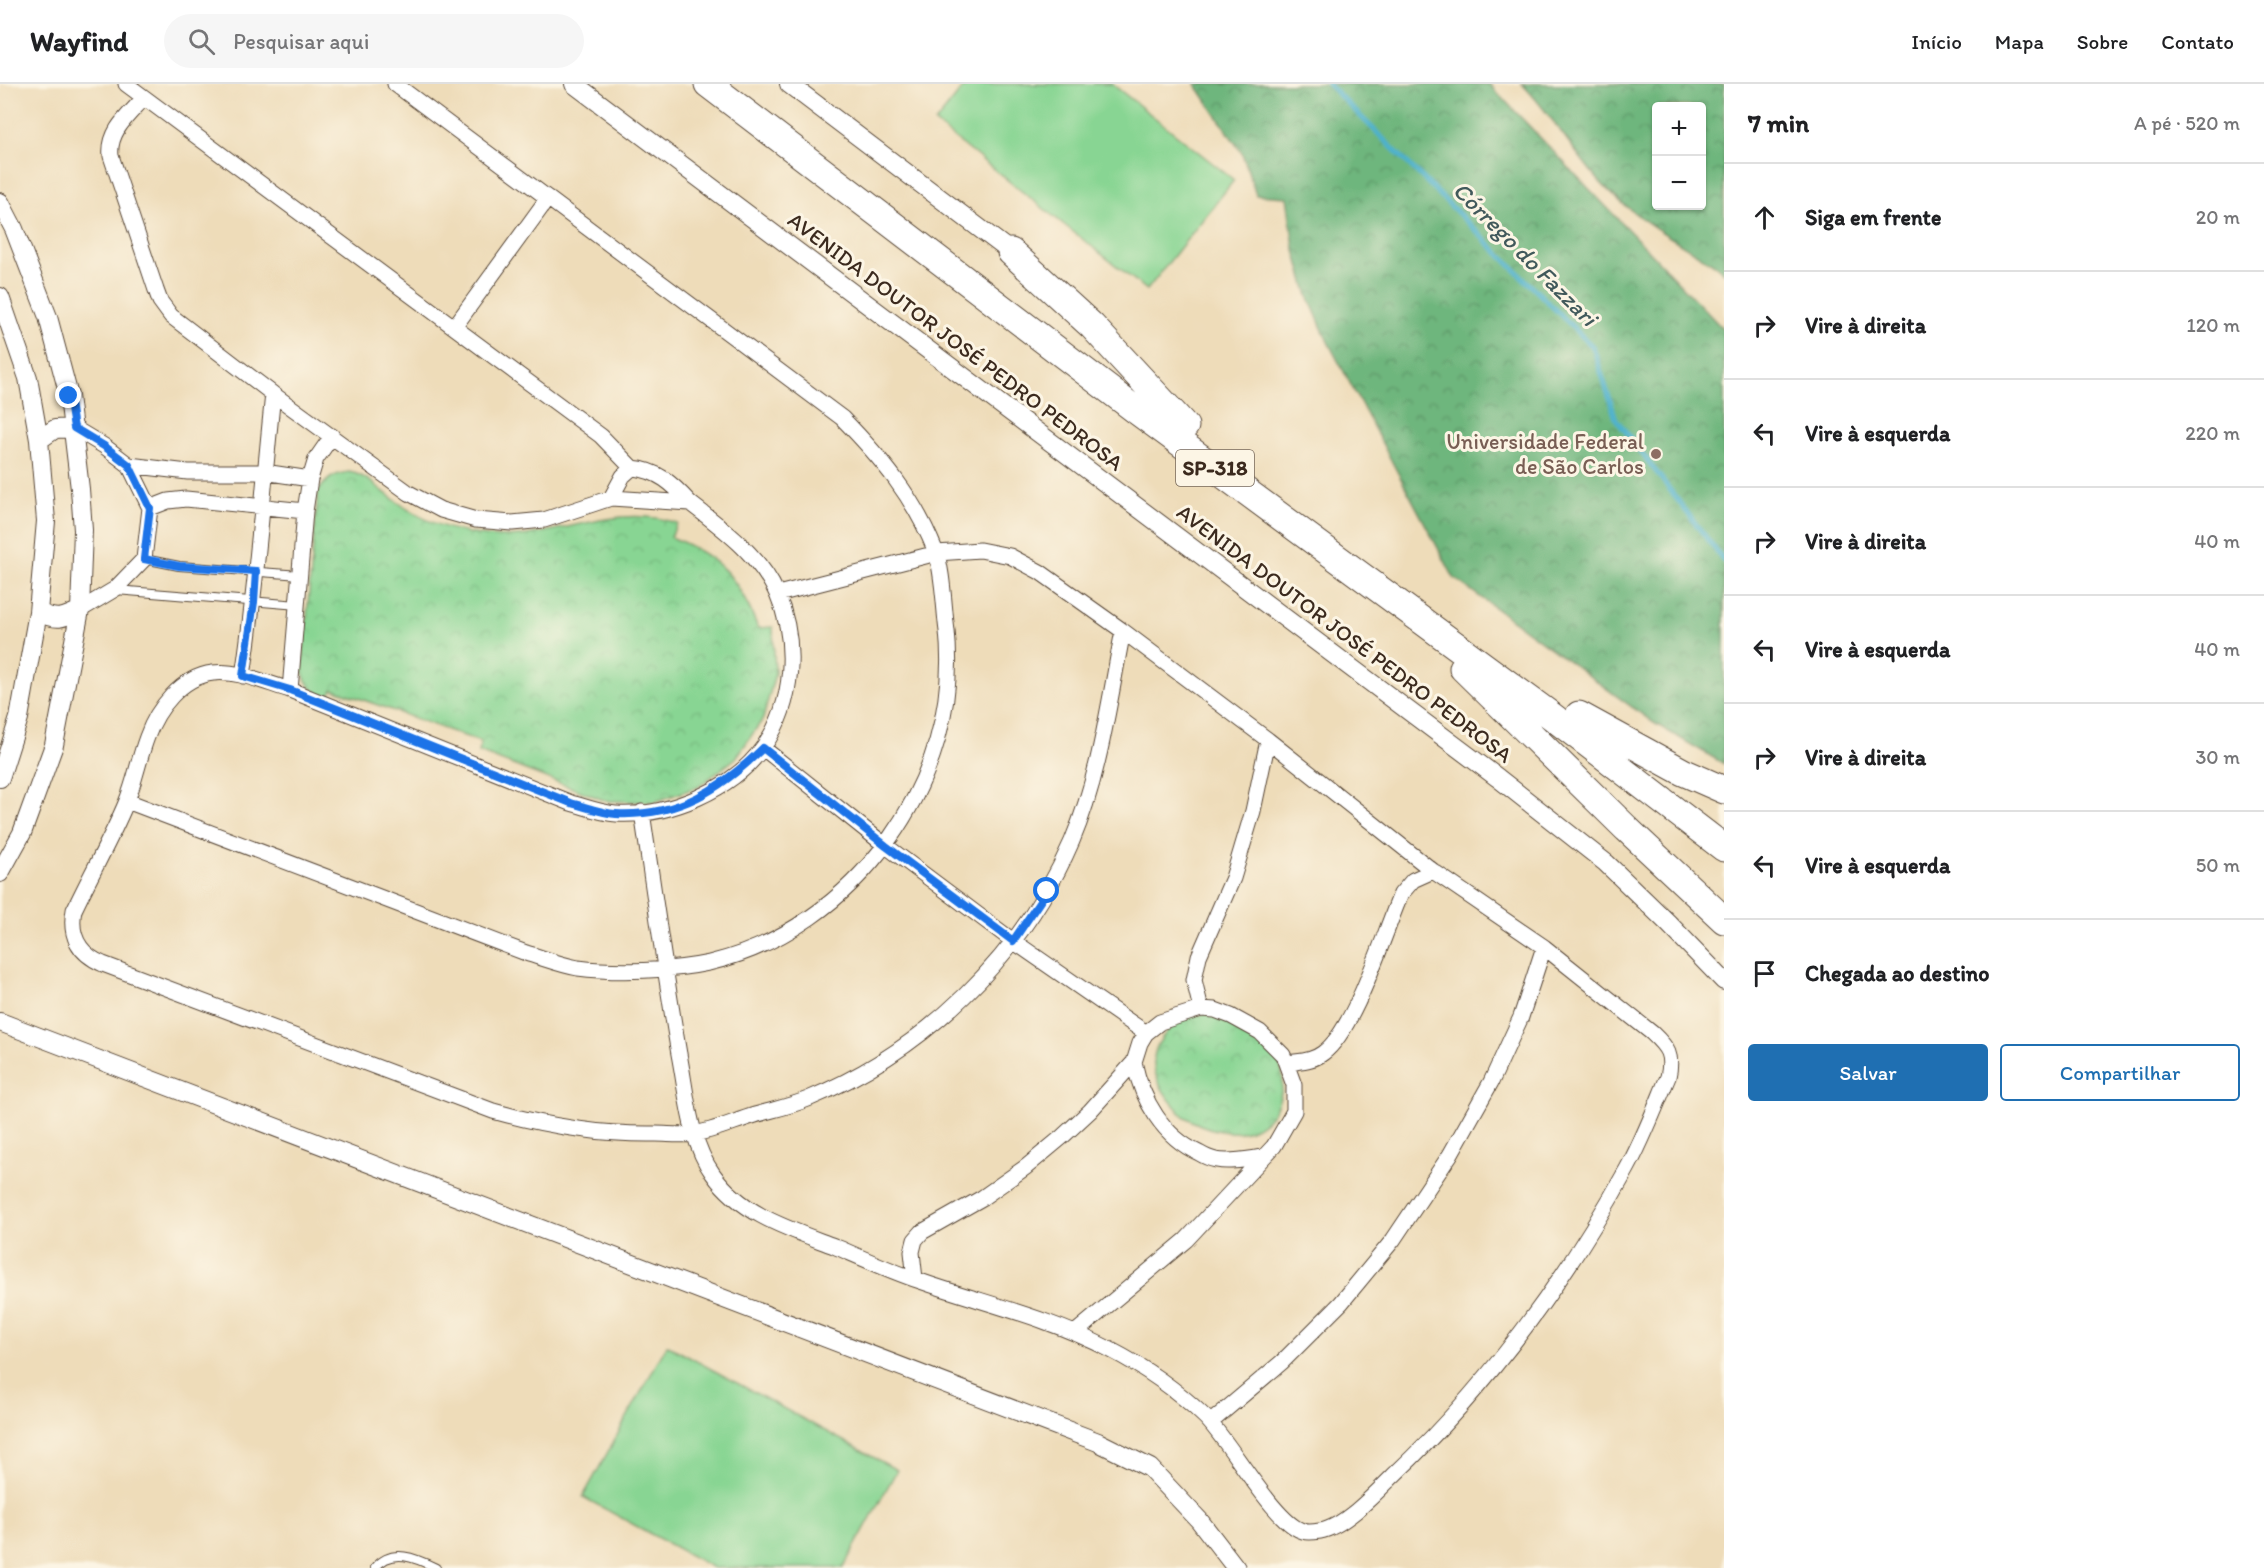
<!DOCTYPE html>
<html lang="pt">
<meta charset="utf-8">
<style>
:root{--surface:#fff;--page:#f6f6f6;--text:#202124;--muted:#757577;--line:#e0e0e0;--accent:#1f6fb2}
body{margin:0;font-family:Itim,sans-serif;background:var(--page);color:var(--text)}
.controls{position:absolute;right:18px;top:18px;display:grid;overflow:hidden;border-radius:6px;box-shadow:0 2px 4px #0004}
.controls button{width:54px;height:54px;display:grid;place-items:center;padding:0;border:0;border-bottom:2px solid var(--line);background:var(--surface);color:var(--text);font:30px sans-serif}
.stop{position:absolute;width:18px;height:18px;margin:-14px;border:4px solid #1a73e8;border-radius:50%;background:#fff}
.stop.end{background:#1a73e8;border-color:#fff;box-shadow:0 2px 6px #0008}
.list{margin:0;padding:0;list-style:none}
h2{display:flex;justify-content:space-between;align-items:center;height:78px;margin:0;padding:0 24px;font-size:26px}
h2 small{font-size:20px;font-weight:400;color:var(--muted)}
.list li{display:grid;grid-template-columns:39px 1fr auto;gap:18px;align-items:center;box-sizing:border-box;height:108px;padding:0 24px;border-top:2px solid var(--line)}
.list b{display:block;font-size:22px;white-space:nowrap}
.list em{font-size:20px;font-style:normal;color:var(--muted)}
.actions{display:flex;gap:12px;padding:18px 24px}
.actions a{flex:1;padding:14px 0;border:2px solid var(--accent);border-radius:6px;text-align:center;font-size:21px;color:var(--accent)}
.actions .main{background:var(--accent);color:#fff}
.icon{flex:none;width:33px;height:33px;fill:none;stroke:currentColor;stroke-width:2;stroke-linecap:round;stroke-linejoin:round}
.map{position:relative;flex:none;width:1724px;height:1484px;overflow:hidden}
header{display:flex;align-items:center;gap:36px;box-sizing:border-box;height:84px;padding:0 30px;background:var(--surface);border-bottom:2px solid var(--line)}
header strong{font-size:28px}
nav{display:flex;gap:33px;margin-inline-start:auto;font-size:21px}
.search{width:420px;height:54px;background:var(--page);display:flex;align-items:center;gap:15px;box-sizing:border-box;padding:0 21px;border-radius:33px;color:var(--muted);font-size:22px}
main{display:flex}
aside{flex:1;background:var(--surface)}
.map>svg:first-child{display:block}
.green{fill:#88d593;stroke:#628058;stroke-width:1.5}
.forest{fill:url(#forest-crowns);stroke:#54704e;stroke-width:1.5;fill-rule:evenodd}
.park{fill:url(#park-crowns);stroke:#628058;stroke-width:1.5}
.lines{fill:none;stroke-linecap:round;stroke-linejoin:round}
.stream{stroke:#4db1cc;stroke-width:5}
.service-casing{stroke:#564535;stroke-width:10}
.minor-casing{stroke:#564535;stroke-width:17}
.tertiary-casing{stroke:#564535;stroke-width:20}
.motorway-casing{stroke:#564535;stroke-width:29}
.service{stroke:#fff;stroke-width:8}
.minor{stroke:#fff;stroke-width:15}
.tertiary{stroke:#fff;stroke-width:18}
.motorway{stroke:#fff;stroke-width:27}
.route{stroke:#1a73e8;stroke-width:8}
.education-dot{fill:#8d6e63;stroke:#fcf5e5;stroke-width:2}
.labels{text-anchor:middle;stroke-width:6;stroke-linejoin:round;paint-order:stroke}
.shield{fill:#fcf5e5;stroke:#75675a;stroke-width:1.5}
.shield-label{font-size:21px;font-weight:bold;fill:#3b2a1e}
.street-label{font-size:22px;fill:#3b2a1e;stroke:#fcf5e5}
.education-label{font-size:22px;fill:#785e54;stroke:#fcf5e5;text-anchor:end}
.water-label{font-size:24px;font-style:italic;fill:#41595b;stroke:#fcf5e5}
</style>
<header>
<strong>Wayfind</strong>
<div class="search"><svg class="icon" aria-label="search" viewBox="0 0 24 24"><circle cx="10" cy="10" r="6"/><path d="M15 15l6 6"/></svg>Pesquisar aqui</div>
<nav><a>Início</a><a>Mapa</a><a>Sobre</a><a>Contato</a></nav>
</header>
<main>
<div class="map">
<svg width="1724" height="1484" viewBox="0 0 1724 1484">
<defs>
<pattern id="forest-crowns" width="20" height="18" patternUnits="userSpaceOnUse" patternTransform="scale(1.5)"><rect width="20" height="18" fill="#6eb67d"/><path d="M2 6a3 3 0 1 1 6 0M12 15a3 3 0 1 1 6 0" fill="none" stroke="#5c9466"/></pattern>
<pattern id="park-crowns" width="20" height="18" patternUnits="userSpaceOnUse" patternTransform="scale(1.5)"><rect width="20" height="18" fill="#88d593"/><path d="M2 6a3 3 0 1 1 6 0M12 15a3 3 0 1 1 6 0" fill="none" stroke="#76b77e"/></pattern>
</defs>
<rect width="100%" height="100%" fill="#fcf5e5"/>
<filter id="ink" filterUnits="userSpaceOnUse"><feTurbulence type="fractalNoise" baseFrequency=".0167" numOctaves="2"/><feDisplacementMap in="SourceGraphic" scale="12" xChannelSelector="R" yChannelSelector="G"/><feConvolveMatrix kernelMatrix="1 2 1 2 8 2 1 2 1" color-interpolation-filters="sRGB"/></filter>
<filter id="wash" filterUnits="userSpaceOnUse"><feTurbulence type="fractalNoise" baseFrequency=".008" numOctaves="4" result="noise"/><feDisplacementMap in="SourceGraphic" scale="24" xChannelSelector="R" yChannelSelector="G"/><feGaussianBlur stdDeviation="1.35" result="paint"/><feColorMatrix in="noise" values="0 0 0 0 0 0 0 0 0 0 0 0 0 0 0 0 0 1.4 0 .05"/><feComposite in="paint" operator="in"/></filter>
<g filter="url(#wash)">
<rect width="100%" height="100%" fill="#eedcb9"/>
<!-- green -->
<path class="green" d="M966,0H1112L1234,96L1147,206L935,39Z
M667,1261L897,1386L843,1484H713L583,1413Z"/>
<!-- forest -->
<path class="forest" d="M1195,0H1489L1724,246V680L1654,639L1454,494L1328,258L1308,212L1294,163L1287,113L1256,111L1242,69Z
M1522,0H1724V189L1716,182C1676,156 1633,134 1600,98C1572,66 1551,30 1522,0ZM1702,22V122H1656V22Z"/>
<!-- park -->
<path class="park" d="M350,388C368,392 381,407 396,417C420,435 450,447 480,451C548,462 609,416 677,439L671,453C722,474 738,494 758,544L773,543L775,590L763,635L736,674L698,703L654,718L606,717L479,668L481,658L333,605L328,614C313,609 306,601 302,586L318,408C326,395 335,389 350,388Z
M1213,929C1225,934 1241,938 1251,946C1259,953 1274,966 1278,976C1289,1000 1279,1032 1255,1044C1235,1054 1204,1045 1185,1033C1181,1031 1177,1024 1173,1020C1157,1001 1145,977 1162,954C1167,947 1173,939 1182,935C1190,931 1203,930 1213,929Z"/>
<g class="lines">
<!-- stream -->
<path class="stream" d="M1328,0L1593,263L1616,335L1724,477"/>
</g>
</g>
<g filter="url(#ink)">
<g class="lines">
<!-- service casing -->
<g class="service-casing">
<path id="service" d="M144,475L179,482L300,491
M116,506L298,521
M375,1484C392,1463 416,1474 436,1484"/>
</g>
<!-- minor casing -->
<g class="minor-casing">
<path id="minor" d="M126,0L601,352L632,384
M144,14C129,31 108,47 111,72L156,206L160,217L171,232L273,310L409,409L441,426L476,436L512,439L544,436L611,414
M455,242L548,114
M74,344L104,362L129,381L150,424L144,475L115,505L80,526
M129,381L188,388H264L310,395
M632,384C658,386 673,400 690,419L611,414L623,392Z
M690,419C722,444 760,471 777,510C798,558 794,619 764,662C733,706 668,733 616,730C601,729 586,723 571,719L290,606C266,599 238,586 213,589C181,593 157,625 147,653C139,674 135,697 126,719C111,755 91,790 74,826C69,852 79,870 103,880L493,1027C547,1042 600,1051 656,1050C668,1050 681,1052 693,1050C714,1047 735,1037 755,1031C772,1026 791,1022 808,1015C924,967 1022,873 1072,757C1100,691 1109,617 1123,547
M150,424L168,417L186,415L305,427
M243,592C257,499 263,404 273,310
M290,606L305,427L310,395L316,375L332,352
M763,664L886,762L1013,857L1146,949
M127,717L526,869C543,874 561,881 578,884C616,889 672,887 709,879C855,845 963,695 947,547C944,527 943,484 935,466C914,413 882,375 842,334L395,0
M642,728C654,809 665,889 679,970C687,1010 689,1056 713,1090C742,1131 789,1145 834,1162C862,1174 890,1187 920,1197C983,1219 1050,1234 1109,1265C1144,1283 1177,1306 1205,1333C1229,1356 1275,1440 1303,1447C1308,1449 1314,1448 1320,1447C1344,1443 1376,1409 1393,1392C1487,1303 1564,1199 1627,1085C1643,1056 1655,1024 1668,993C1673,971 1668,964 1652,949L1544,863L1433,787L1268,656L1123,547L1040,488L1010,472L980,466L937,469L778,510
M1201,925L1194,896L1199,872L1233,794L1253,727L1268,656
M1134,978C1142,1016 1163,1053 1199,1069C1204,1072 1211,1075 1216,1076C1231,1079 1248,1075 1263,1073
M1288,979C1300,977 1313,977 1323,969C1355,946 1384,849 1401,810L1413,796L1433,787
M915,1195L912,1168L915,1156L922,1148L982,1114L1026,1083L1062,1053L1090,1027L1134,978L1140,959L1146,949L1160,938L1201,925L1215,926L1231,932L1260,948L1283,971L1294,1001V1027L1274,1062L1186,1156L1076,1248
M1211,1338L1282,1278L1341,1219L1393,1156L1450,1071L1491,998L1521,933L1544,863"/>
</g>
<!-- tertiary casing -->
<g class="tertiary-casing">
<path id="tertiary" d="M574,0L1498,694L1606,779L1668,839L1724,897
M789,0L1011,168
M0,118L14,145L48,233L69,312L80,405L83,446L80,526L54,661L22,749L0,789
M0,213L28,294L39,356L46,437L38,528L19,634L0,694
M39,356L55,345L74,344
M38,528C57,537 62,535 80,526
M0,938L1098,1358L1150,1384L1199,1436L1236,1484"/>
</g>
<!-- motorway casing -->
<g class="motorway-casing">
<path id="motorway" d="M708,0L1137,327L1549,630L1724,764
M1011,168L1092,242L1185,342
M1463,584L1627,745L1724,836
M1579,631L1683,688L1724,706"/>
</g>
<!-- service -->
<use href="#service" class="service"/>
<!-- minor -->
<use href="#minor" class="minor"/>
<!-- tertiary -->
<use href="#tertiary" class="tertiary"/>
<!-- motorway -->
<use href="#motorway" class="motorway"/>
</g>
</g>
<g class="lines" filter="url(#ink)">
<!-- route -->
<path class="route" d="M69,312L74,344L104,362L129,381L150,424L144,475L179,482L256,487L254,518L243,592L290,606L571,719C586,723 601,729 616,730C678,733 721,705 763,664L886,762L1013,857L1047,807"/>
</g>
<!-- markers -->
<circle class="education-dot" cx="1656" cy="370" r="6"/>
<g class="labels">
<!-- shield labels -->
<rect class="shield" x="1176" y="366" width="78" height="36" rx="4.5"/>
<g class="shield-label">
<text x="1215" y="391">SP-318</text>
</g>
<!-- street labels -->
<g class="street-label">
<text transform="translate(956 257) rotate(37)" y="8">AVENIDA DOUTOR JOSÉ PEDRO PEDROSA</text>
<text transform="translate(1345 549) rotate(37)" y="8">AVENIDA DOUTOR JOSÉ PEDRO PEDROSA</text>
</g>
<!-- education labels -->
<g class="education-label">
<text x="1644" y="365">Universidade Federal<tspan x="1644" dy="25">de São Carlos</tspan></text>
</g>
<!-- water labels -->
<g class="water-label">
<text transform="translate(1525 170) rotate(45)" y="8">Córrego do Fazzari</text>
</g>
</g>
</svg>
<div class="controls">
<button>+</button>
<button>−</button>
</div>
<div class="stop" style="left:1047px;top:807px"></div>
<div class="stop end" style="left:69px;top:312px"></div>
</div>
<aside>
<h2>7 min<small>A pé · 520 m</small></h2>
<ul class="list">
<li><svg class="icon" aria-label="ahead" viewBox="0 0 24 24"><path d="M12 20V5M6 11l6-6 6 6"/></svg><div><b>Siga em frente</b></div><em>20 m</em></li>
<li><svg class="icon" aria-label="right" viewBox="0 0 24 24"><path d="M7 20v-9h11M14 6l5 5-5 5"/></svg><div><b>Vire à direita</b></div><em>120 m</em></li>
<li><svg class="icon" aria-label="left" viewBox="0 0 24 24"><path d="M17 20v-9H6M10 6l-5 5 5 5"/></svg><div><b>Vire à esquerda</b></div><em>220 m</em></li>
<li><svg class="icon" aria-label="right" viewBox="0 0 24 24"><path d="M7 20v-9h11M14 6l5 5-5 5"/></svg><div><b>Vire à direita</b></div><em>40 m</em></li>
<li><svg class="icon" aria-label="left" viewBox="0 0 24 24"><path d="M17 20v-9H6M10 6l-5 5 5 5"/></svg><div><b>Vire à esquerda</b></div><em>40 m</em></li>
<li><svg class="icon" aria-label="right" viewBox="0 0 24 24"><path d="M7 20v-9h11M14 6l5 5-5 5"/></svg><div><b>Vire à direita</b></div><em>30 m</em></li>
<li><svg class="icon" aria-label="left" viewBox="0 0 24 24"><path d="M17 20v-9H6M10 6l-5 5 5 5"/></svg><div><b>Vire à esquerda</b></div><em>50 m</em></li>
<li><svg class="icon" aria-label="arrive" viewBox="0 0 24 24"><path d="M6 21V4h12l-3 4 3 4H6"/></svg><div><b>Chegada ao destino</b></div></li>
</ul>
<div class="actions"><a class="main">Salvar</a><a>Compartilhar</a></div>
</aside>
</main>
